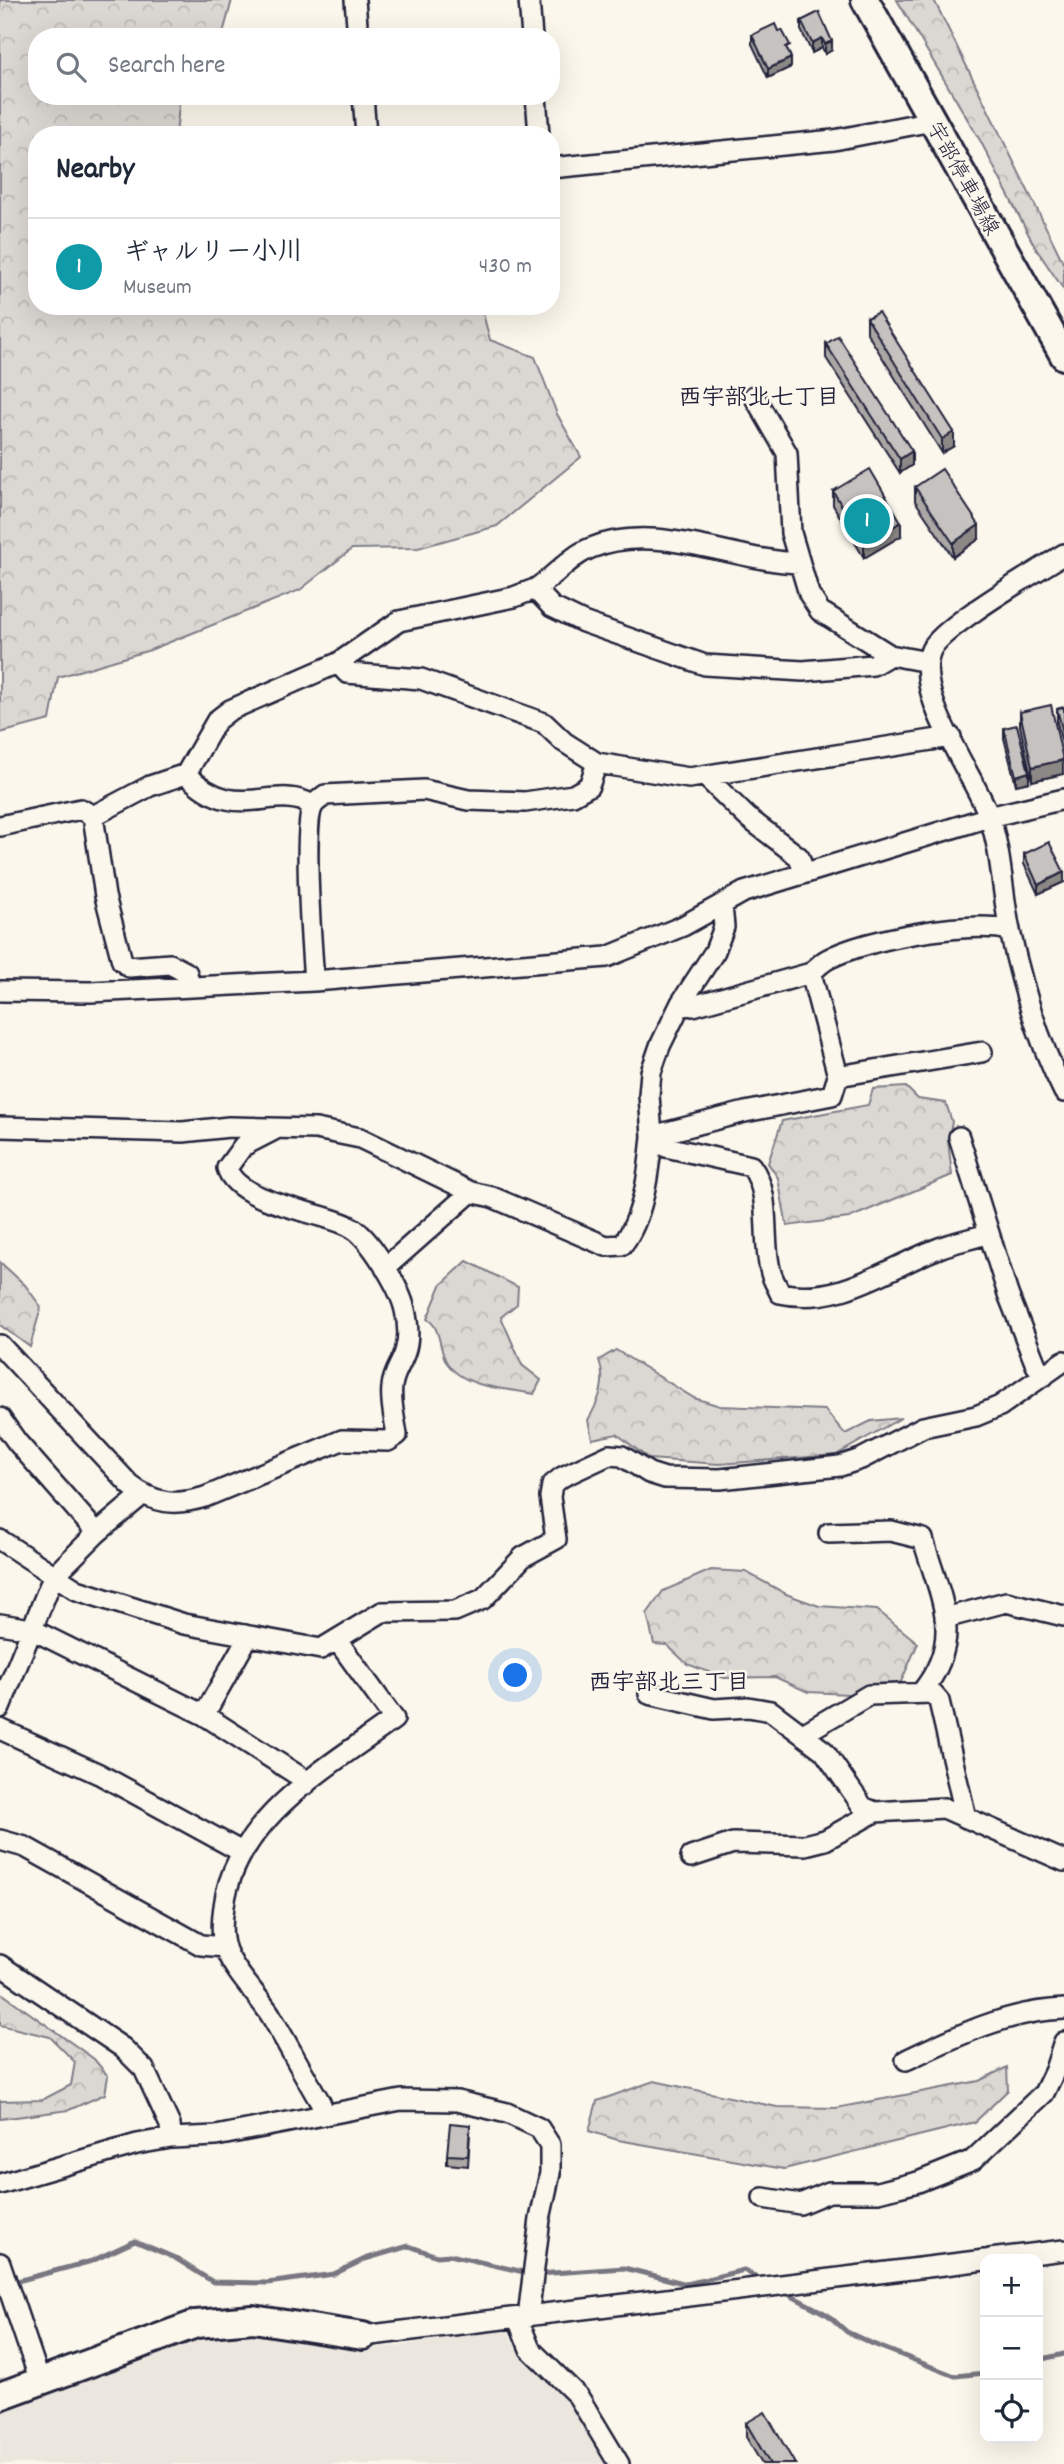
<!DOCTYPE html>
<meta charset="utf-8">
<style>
:root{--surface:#fff;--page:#f2f2f3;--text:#1f2937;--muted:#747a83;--line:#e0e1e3;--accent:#22223b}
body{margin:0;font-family:Dekko,"Klee One",sans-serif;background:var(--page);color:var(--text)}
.controls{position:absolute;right:21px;bottom:21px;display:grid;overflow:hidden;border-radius:14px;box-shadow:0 7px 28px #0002}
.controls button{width:63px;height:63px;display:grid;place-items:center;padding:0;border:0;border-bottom:2px solid var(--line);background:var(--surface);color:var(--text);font:35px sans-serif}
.you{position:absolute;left:516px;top:1676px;width:24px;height:24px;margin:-18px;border:5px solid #fff;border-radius:50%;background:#1a73e8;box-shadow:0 0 0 10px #1a73e833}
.badge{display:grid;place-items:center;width:46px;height:46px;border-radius:50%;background:var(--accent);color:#fff;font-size:23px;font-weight:700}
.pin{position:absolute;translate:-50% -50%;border:4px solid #fff;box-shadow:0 2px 7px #0006}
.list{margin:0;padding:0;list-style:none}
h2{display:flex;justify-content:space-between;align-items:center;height:91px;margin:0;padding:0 28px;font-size:30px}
h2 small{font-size:23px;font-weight:400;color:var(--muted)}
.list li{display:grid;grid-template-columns:46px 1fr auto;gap:21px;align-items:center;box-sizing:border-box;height:98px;padding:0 28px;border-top:2px solid var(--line)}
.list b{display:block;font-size:26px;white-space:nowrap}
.list p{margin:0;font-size:23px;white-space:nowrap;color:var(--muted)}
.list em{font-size:23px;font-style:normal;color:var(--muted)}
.icon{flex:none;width:38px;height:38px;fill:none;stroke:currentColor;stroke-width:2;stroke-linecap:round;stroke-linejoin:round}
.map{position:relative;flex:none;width:1064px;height:2464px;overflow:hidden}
.search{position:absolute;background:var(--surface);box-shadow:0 7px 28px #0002;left:28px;top:28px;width:532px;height:77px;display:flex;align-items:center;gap:18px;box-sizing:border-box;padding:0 24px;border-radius:28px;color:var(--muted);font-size:26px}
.panel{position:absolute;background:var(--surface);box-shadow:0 7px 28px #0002;left:28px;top:126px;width:532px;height:189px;border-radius:28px}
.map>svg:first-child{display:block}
.built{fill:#ebe7df}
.forest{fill:url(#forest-crowns);stroke:#7e7d87;stroke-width:2}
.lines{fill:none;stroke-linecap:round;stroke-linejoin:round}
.stream{stroke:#787681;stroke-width:5}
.street-casing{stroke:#22223b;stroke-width:24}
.secondary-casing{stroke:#22223b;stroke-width:32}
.street{stroke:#fbf7ec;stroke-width:19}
.secondary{stroke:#fbf7ec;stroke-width:26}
.wall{fill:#aaa7a5;stroke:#22223b;stroke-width:2}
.shaded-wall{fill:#8b8886;stroke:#22223b;stroke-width:2}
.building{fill:#c6c2c0;stroke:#22223b;stroke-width:2}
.labels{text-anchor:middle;stroke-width:5;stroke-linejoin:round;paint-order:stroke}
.street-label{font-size:21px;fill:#22223b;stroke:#fbf7ec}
.neighbourhood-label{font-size:23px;font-weight:bold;fill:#22223b;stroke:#fbf7ec}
</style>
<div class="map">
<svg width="1064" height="2464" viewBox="0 0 1064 2464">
<defs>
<pattern id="forest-crowns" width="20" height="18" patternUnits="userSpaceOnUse" patternTransform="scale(1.75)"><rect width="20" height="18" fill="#dbd8d3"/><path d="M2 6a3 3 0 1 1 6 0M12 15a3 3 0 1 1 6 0" fill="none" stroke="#bcb9b6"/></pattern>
</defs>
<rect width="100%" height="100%" fill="#fbf7ec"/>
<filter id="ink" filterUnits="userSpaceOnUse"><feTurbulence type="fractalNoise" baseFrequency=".0143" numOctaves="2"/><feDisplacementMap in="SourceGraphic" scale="14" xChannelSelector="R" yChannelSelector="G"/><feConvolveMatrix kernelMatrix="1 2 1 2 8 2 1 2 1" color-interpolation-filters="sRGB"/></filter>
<g filter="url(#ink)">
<!-- built -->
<path class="built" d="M506,2327L513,2342L564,2393L607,2464H0V2413L163,2349L212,2338L254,2336L349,2349L399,2346Z"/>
<!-- forest -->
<path class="forest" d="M0,0H232L222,37H37V96H180L176,135H37V306H481L490,340L535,357L557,414L581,457L497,526L418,548L352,549L300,590L150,650L58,677L50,720L0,733Z
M897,0H934L1064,264V290L1035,247L981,142Z
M906,1087L918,1099L946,1103L952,1122L948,1140L952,1175L849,1218L787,1226L778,1178L768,1163L782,1121L868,1105L873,1089Z
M467,1261L518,1287L517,1304L501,1317L522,1365L541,1380L534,1394C507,1388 464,1389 447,1363C438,1349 442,1328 427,1319L441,1285Z
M0,1262L25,1285L41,1307L30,1347L0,1325Z
M616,1350L694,1398L720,1406L825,1410L845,1434L871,1421L901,1418L836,1455L719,1464L649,1459L617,1434L592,1439L588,1420C599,1401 607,1382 599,1360Z
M711,1570L746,1572L786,1594L819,1606L877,1610L918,1643L901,1682L849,1694L808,1692L775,1677L724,1678L687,1664L667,1645L654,1644L647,1614L663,1591Z
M0,1992L94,2059L108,2076L105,2094L69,2110L0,2119V2101L42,2100L71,2085L75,2062L50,2037L0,2025Z
M1007,2067L1008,2090L975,2122L784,2169L618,2140L589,2131L597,2101L654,2081L777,2107L836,2108L979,2081Z"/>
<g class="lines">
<!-- stream -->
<path class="stream" d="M538,2274L624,2268L687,2284L744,2270L763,2281
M10,2283L92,2261L135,2241L175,2258L213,2282L267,2283L334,2274L365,2259L409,2246L437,2256L450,2255L528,2273
M784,2292L828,2315L847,2332L873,2344L955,2376L985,2373
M1038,2360L1064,2354"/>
<!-- street casing -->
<g class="street-casing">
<path id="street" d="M355,0L358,37
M529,0L532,37
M363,96L366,135
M536,96L539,135
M551,168L834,140L932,121
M754,396L787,453L791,533L809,594L820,611L890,655
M1064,554C1038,571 942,626 931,650C912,694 973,773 989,816C1002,853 1002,893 1010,931C1022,986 1039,1043 1064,1092
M535,589C554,577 570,556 591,548C656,521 733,561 799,563
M338,663L347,673L421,679L544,723L564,742L597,763L689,778L951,737
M186,774C237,826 271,782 313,805
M707,778L747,817L799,857L804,872
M93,816L105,896L122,961L129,967L170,964L187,973L190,987
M0,826L81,809L93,816L150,786L186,774L217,720L230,710L338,663L399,621L514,597L535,589L552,607L583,622L705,665L803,671L873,665L890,655L928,662
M722,906L724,927L715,951L681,1003L660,1046L651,1072L649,1095L652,1136L666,1147L751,1166C773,1195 761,1239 771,1273C773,1280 777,1286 780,1293C839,1306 887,1268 939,1248C954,1242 971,1239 987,1234
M811,973L838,1076
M314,981C312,954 302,824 313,806C315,802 322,798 325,795L424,790L468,800L525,802L573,795L589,786L597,763
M0,991L90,992L314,981L607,957L683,926L744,892L989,817L1064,799
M681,1003L693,1006L811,973C816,968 822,962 828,959C865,939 969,920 1010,930
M0,1127L183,1132L229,1127L316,1129L360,1138L471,1192L492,1197L606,1246L622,1245C644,1218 649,1170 652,1136L745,1112L832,1095L838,1076L982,1052
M959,1137L1008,1294L1036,1365L1044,1376
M385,1268L471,1192
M0,1345L130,1485C154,1504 175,1506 205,1497L342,1440L388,1441L397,1435C395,1420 390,1402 392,1387C393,1373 401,1365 405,1352C409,1340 408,1323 405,1310C400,1288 369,1235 349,1226C319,1211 237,1203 227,1168L243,1146L276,1129
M0,1418L17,1442L97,1533
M829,1533L891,1531L923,1539C940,1598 966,1638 921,1693
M0,1540L77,1590L184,1624L321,1649L382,1612L455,1611L483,1599L523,1557L556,1539L550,1497L552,1485L562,1477L609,1455L622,1456L649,1473L665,1478L720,1479L840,1466L861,1459L923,1427L976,1416L1000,1406L1064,1361
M945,1618L1006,1602L1064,1616
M0,1624L31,1629L204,1715L299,1776L306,1784
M649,1694L714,1709L748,1707L771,1711L824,1751L863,1807L875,1812
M0,1708L53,1577L97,1533L142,1495
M204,1715L244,1644L245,1635
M0,1729L99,1774L240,1851
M803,1734L869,1695L932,1693L939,1701L966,1818
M0,1840L25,1847L201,1945L225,1947
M691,1857L733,1843L805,1845L825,1840L875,1812L944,1808L1064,1861
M0,1965L123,2048L144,2069L170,2125L171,2138
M906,2060C956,2036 1007,2011 1064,2009
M325,2115L320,2102C303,2073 287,2043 270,2014C256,1993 234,1972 225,1948C221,1935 222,1919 224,1906C235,1818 329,1767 394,1719L337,1640
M0,2184L137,2144L171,2138L216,2136L401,2100L457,2101L507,2113L539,2128L550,2145V2173L540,2219L528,2317
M763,2198L800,2204L829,2192H878L918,2182L973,2160L1044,2093L1055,2070L1064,2042
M990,2259L1064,2250
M0,2263L40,2381
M518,2319L530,2349L578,2396L619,2464
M363,2336L985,2260"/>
</g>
<!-- secondary casing -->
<g class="secondary-casing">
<path id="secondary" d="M865,0L1064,356
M0,2396L196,2324L253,2319L363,2336"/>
</g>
<!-- street -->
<use href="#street" class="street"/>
<!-- secondary -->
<use href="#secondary" class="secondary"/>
</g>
<!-- wall -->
<path class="wall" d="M819,12L832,50L825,54L822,48L812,53L801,30V21Z
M752,35L790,55L791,67L768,78L752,44Z
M867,318L954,446L942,453L867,333Z
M826,344L912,465L900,473L826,358Z
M915,487L979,539L953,557L915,501Z
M833,491L901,536L864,558L833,505Z
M1064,707V751L1057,723V709Z
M1020,712L1063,774L1032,781L1020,726Z
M1004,728L1029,782L1016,785L1004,738Z
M1024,854L1064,882L1038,894L1024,864Z
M470,2134L468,2166L447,2164V2155Z
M746,2423L795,2464H762L746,2437Z"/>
<!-- shaded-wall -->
<path class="shaded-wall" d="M822,38V48L812,53V43Z
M832,41V50L825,54V44Z
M791,58V67L768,78V69Z
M954,432V446L942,453V439Z
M912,451V465L900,473V459Z
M901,522V536L864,558V544Z
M979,525V539L953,557V543Z
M1063,760V774L1032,781V767Z
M1029,772V782L1016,785V776Z
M1064,872V882L1038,894V885Z"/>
<!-- building -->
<path class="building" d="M819,12L832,41L825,44L822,38L812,43L801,21Z
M775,24L778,31L782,30L790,45L786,47L791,58L768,69L752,35Z
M878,312L954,432L942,439L867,318Z
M838,336L912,451L900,459L826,344Z
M870,469L901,522L864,544L833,491Z
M942,469L979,525L953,543L915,487Z
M1051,705L1063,760L1032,767L1020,712Z
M1064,707V736L1057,709Z
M1017,725L1029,772L1016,776L1004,728Z
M1049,842L1064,872L1038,885L1024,854Z
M450,2123L470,2125L468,2156L447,2155Z
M765,2412L795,2464H770L746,2423Z"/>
</g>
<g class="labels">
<!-- street labels -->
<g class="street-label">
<text transform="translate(964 178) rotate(61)" y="7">宇部停車場線</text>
</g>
<!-- neighbourhood labels -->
<g class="neighbourhood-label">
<text x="759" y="404">西宇部北七丁目</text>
<text x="669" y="1689">西宇部北三丁目</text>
</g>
</g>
</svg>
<div class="controls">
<button>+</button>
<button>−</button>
<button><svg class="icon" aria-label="locate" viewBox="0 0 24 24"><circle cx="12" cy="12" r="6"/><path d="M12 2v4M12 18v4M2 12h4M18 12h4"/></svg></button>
</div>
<div class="you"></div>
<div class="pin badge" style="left:867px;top:521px;background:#0f9aa8">1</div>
<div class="search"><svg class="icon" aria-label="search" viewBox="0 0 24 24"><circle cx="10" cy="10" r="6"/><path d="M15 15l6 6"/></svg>Search here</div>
<section class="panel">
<h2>Nearby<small></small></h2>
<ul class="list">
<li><span class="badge" style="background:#0f9aa8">1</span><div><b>ギャルリー小川</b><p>Museum</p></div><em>430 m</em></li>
</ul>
</section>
</div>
